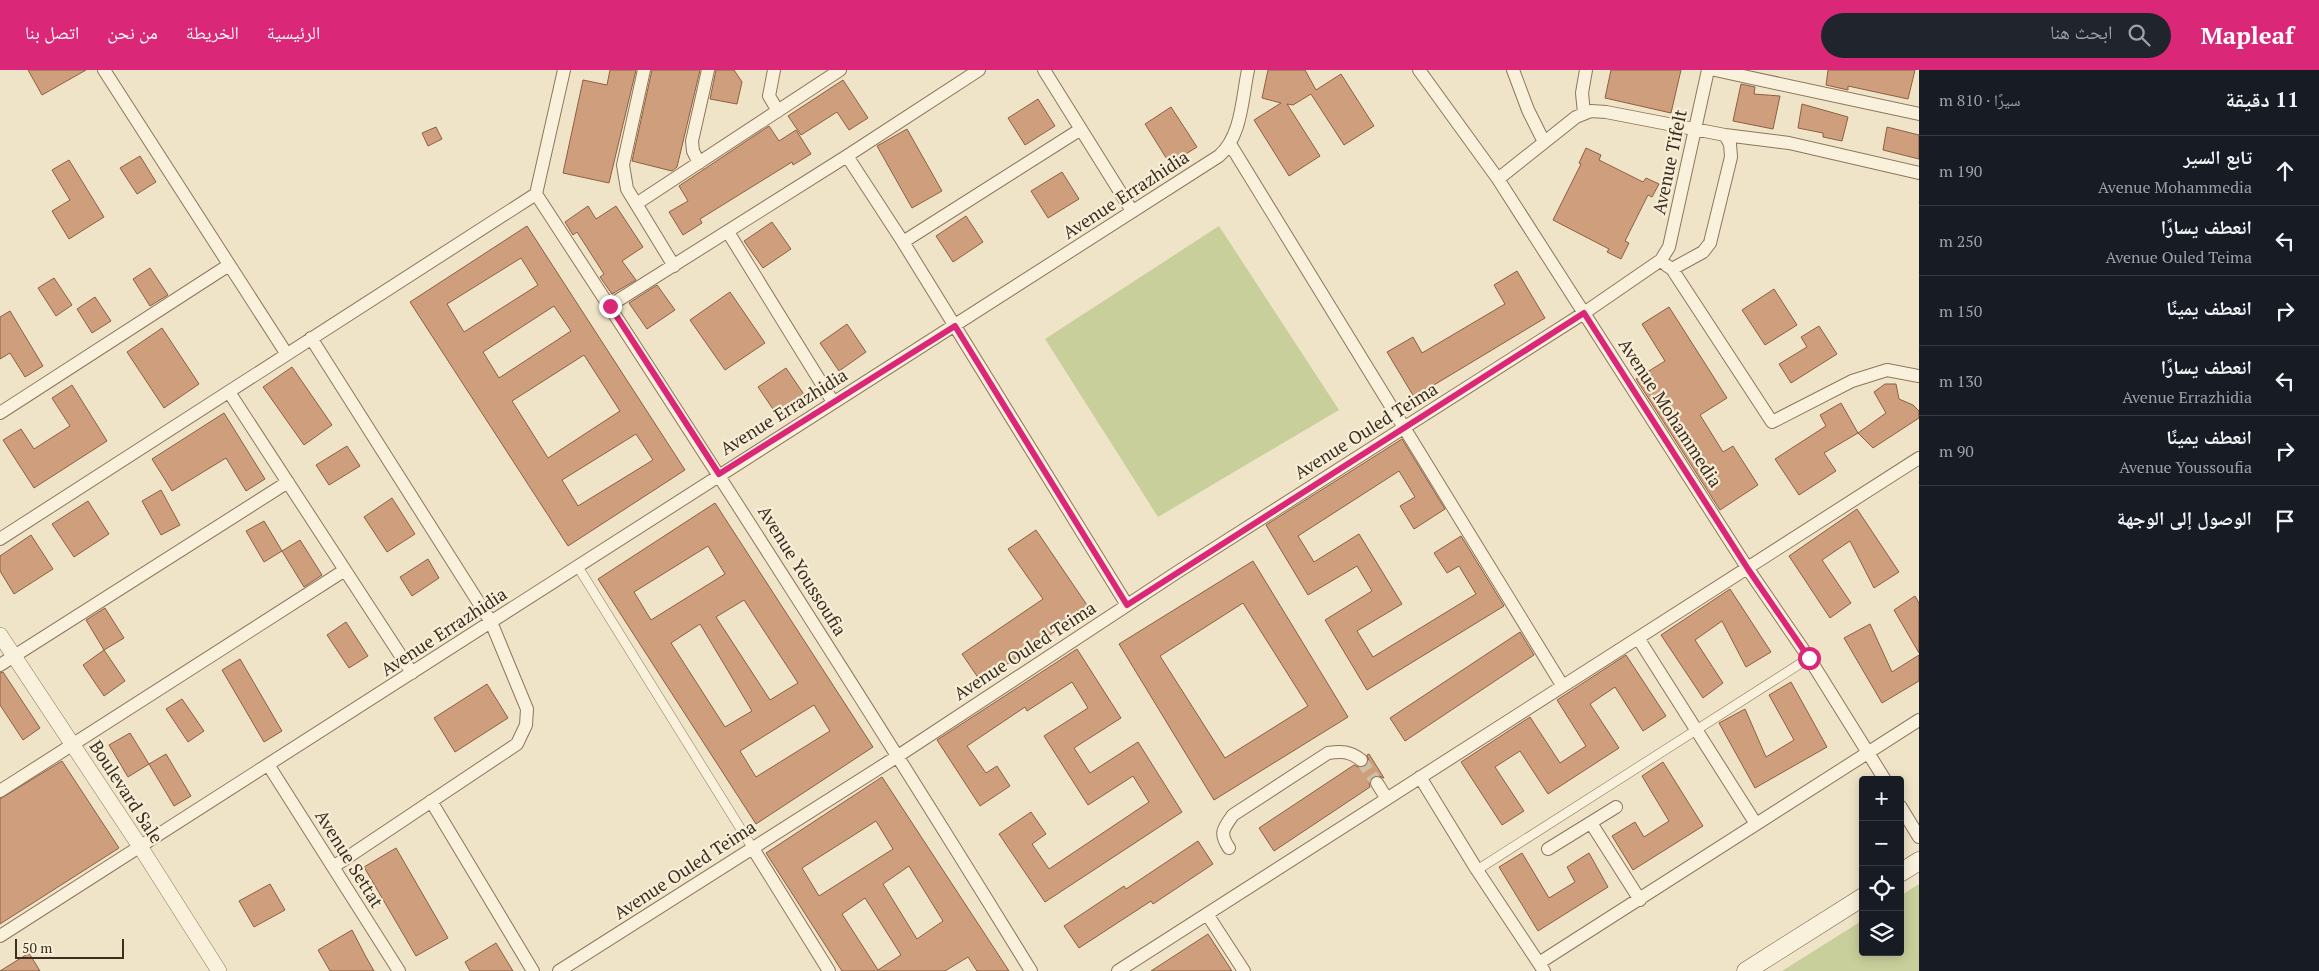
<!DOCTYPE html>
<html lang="ar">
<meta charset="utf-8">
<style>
:root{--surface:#171b24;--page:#20242c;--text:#f1f3f6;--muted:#9ea1a6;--line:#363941;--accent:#db2777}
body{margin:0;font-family:"PT Serif","Noto Naskh Arabic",serif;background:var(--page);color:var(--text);direction:rtl}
.controls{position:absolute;right:15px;bottom:15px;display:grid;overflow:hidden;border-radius:5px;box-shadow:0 2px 12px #0003}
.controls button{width:45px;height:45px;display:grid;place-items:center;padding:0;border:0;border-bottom:1px solid var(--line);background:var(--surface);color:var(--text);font:25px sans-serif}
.scale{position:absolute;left:15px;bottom:12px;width:109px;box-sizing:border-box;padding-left:5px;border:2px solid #3d2e20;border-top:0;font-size:14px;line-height:18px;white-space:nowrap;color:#3d2e20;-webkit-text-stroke:4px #f7eed8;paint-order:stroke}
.stop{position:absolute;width:15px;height:15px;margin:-11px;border:4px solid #db2777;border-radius:50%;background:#fff}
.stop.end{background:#db2777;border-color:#fff;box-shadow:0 1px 5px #0008}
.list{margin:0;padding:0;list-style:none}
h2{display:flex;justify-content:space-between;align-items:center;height:65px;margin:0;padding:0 20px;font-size:21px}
h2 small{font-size:16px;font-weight:400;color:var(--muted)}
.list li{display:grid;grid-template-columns:32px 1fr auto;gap:15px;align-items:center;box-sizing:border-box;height:70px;padding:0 20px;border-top:1px solid var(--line)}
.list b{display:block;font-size:19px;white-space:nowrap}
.list p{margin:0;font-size:16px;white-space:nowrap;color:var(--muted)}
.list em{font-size:16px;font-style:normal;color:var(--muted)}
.icon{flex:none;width:28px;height:28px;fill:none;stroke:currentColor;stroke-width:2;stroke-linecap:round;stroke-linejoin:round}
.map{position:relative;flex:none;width:1919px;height:901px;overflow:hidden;direction:ltr}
header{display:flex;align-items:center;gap:30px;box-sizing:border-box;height:70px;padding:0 25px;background:var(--accent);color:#fff}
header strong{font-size:24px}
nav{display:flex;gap:28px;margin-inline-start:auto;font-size:18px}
.search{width:350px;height:45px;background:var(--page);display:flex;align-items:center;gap:12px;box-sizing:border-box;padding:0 18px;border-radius:28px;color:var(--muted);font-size:19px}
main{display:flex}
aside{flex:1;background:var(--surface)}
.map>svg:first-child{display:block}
.green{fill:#c9cf9b}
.building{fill:#cf9f7d;stroke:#8d5f41;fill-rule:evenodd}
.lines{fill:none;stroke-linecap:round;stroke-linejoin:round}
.minor-tunnel{stroke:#ccc0a6;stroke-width:12;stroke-dasharray:12 6;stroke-linecap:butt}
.pedestrian-casing{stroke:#8d765c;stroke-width:10}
.minor-casing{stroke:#8d765c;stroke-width:14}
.tertiary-casing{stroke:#8d765c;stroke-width:16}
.secondary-casing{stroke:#6f573f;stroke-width:19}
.pedestrian{stroke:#faf1dc;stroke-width:9}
.minor{stroke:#faf1dc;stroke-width:12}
.tertiary{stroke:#faf1dc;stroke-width:15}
.secondary{stroke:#faf1dc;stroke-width:18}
.route{stroke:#db2777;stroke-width:6}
.labels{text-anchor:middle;stroke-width:4.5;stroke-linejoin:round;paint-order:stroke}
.street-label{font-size:18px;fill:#3d2e20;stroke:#f7eed8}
</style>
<header>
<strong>Mapleaf</strong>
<div class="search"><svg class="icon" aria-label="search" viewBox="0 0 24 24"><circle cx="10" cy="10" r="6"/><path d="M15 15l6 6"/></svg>ابحث هنا</div>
<nav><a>الرئيسية</a><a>الخريطة</a><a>من نحن</a><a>اتصل بنا</a></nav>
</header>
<main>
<aside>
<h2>11 دقيقة<small>سيرًا · 810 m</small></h2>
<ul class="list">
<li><svg class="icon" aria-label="ahead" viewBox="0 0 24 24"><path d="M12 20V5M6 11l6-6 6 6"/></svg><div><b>تابع السير</b><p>Avenue Mohammedia</p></div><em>190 m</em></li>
<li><svg class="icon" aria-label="left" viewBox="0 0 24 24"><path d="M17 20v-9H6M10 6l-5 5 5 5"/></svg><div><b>انعطف يسارًا</b><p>Avenue Ouled Teima</p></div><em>250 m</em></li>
<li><svg class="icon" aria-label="right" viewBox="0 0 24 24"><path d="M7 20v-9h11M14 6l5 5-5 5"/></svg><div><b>انعطف يمينًا</b></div><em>150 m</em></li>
<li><svg class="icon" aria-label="left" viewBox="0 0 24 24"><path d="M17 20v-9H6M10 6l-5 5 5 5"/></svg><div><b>انعطف يسارًا</b><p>Avenue Errazhidia</p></div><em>130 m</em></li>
<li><svg class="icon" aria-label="right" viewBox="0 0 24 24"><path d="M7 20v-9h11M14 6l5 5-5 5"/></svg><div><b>انعطف يمينًا</b><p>Avenue Youssoufia</p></div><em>90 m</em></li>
<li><svg class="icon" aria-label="arrive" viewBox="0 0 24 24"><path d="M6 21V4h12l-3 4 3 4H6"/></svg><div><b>الوصول إلى الوجهة</b></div></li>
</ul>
</aside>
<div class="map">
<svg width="1919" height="901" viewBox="0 0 1919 901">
<rect width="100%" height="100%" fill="#f0e4c8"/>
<!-- green -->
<path class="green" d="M1219,156L1339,340L1158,447L1045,269Z
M1919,814V901H1782L1863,850V882H1900V826Z"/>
<!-- building -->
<path class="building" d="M28,0H86L42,25Z
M610,0H636L609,113L563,103L583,10L607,15Z
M652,0H700L677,97L672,101L632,91Z
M716,0H734L742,12L737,34L710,29Z
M1268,0H1305L1316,20L1341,4L1374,56L1344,75L1311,24L1293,35L1287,34L1320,86L1289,106L1254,50L1281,33L1262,28Z
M1611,0H1681L1671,43L1605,28Z
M1828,0H1915L1908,29L1848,16V20L1826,15Z
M843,10L868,48L849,60L837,42L801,65L788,46Z
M1741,14L1755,17L1754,24L1780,26L1773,59L1733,51Z
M1038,29L1055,56L1025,75L1008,48Z
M1802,34L1848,47L1842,71L1823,67V63L1798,58Z
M1171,37L1197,77L1170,94L1145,54Z
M769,56L779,71L796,60L811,84L793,95L792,92L700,149L702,153L683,165L669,142L688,131L679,116Z
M436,57L442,69L428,76L422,63Z
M1887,57L1919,65V89L1883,80Z
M907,59L942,121L912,138L877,76Z
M1586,78L1601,85L1599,90L1643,112L1646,108L1659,114L1652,127L1648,125L1625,171L1629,173L1621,189L1607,182L1609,179L1553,150L1581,94L1579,93Z
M140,86L156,112L137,124L120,98Z
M69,90L104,147L69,169L52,141L70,130L52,100Z
M1062,102L1079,129L1048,148L1031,121Z
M588,136L596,149L616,136L643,177L622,191L636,210L612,224L600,207L604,204L577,162L573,165L565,152Z
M966,146L983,172L953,192L936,166Z
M772,152L791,179L763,198L744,171Z
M527,156L685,400L568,476L410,232ZM521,188L538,215L464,262L447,234ZM554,236L571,261L499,308L483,282ZM584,285L620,341L548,388L512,331ZM636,364L653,390L578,436L562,410Z
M150,198L168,225L150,236L133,209Z
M1517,201L1545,248L1414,327L1387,282L1413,267L1422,283L1505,234L1494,215Z
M54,208L72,235L56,246L38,218Z
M657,215L675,240L647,259L629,233Z
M1774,219L1797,255L1765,275L1742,240Z
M730,222L765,273L725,300L690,250Z
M95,227L111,251L92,263L77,239Z
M1669,237L1727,328L1700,345L1723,382L1733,376L1758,415L1720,440L1636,309L1665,291L1642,254Z
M10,241L43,296L25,307L10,283L0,289V247Z
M847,254L866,282L839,301L820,273Z
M1819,256L1837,284L1791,313L1779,294L1807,277L1801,267Z
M162,258L199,314L164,338L127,282Z
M292,297L332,355L304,375L263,317Z
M786,298L805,326L777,345L758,317Z
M1885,314H1896L1899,329L1913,335L1919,341V348L1873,378L1858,363L1886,343L1874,322Z
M72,315L107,371L34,418L3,370L21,359L34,379L70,356L52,328Z
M1841,333L1858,363L1824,383L1836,401L1799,425L1775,389L1826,356L1820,345Z
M224,343L265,409L246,421L226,388L172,421L152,389Z
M1402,369L1445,439L1414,459L1400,436L1415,427L1399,401L1298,466L1314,492L1359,464L1402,534L1357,561L1373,587L1476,524L1459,496L1447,503L1434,483L1461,466L1504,536L1367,620L1325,550L1372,521L1357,496L1308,525L1266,455Z
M347,376L360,396L329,415L316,395Z
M161,420L180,455L161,465L142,431Z
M392,428L415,464L387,482L364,447Z
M88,431L109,464L74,487L52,454Z
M715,433L873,677L756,754L598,509ZM708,476L725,504L651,550L634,522ZM744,530L798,613L770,630L716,547ZM700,554L752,641L725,657L671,573ZM814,635L830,661L756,707L740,681Z
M1857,439L1899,502L1874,518L1850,471L1822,490L1851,533L1830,548L1789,486Z
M264,451L282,481L264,492L246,461Z
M1036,460L1089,538L981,612L962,584L1043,529L1008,479Z
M31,465L53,499L14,524L0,501V486Z
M300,470L322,505L304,517L282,481Z
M428,489L439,508L412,526L400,507Z
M1253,491L1348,647L1214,730L1119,574ZM1243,533L1308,636L1225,688L1160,586Z
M1730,519L1771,582L1746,597L1722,551L1695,570L1723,613L1703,628L1661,565Z
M1915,526L1919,533V583L1894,540Z
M105,538L124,568L104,580L86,550Z
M346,552L368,586L349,598L327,565Z
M1870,554L1892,602L1919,585V611L1882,633L1844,568Z
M1520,562L1534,585L1405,671L1390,648Z
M1077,579L1121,648L1074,678L1090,703L1138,672L1182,742L1045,832L999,764L1031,742L1046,764L1032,774L1049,799L1149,732L1133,706L1088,735L1044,666L1088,638L1072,612L1027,641L1025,637L967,676L986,703L997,696L1010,716L980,736L937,670Z
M104,580L125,611L104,626L83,595Z
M1626,585L1666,646L1643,661L1615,617L1590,634L1619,678L1548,724L1520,681L1495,697L1524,741L1502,755L1461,692L1530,647L1560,693L1586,676L1557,630Z
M240,589L282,661L264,672L222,600Z
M3,602L40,658L23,670L0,635V603Z
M1791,612L1827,677L1755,718L1719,653L1745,639L1766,687L1794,670L1769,625Z
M487,614L508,648L455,682L434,648Z
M182,629L204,661L188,672L166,639Z
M130,663L149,694L128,707L109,675Z
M166,684L191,726L174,736L149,694Z
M1369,684L1384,708L1377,705L1372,706L1369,713L1370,717L1274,781L1259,758L1354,695L1360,698L1365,697L1369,691L1367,685Z
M62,691L119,778L0,854V729Z
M1663,692L1703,756L1633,800L1612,766L1635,752L1644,767L1669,751L1642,706Z
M882,707L1009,901H977L968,887L945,901H842L766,783ZM876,751L893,779L819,826L802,798ZM909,796L943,851L917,869L883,814ZM865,828L901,885L878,900L842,844Z
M1198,771L1213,794L1153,834L1151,831L1079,878L1064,856L1124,816L1126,819Z
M396,778L448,868L416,886L364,797Z
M1522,783L1549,828L1575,812L1567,797L1589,783L1608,817L1538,861L1499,797Z
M270,814L285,840L254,857L239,831Z
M352,860L366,887L374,901H330L318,880Z
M1208,864L1232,901H1151Z
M496,873L513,901H470L465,892Z
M29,883L40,901H0Z"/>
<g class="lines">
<!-- minor-tunnel -->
<path class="minor-tunnel" d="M1361,690L1377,713"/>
<!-- pedestrian casing -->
<g class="pedestrian-casing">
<path id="pedestrian" d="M578,497L752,777
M1477,800L1809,588"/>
</g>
<!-- minor casing -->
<g class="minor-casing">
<path id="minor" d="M104,0L286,283
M644,0L623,95L627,119L674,196
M774,0L769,26L778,41
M1044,0L1132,141
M1419,0L1498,109L1748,499L1809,588L1885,710
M1513,0L1528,40L1544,72
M1715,0L1919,44
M1584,43L1582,23L1586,0
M1725,65L1789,73L1919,103
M1230,74L1562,615
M847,86L903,172L1127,535
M699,93L693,81L692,71L708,0
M1498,109L1576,47L1591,41L1606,42L1725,65L1730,74L1731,87L1710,173L1703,182L1672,199
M536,124C704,381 870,639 1031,901
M636,134L840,0
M728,162L833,332
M903,172L1081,59
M1666,195L1672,199L1772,352L1852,311L1887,300L1919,306
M609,236L847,86L979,0
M311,268L491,552L527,639L526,655L517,674L333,797
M229,322L412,603
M0,343L229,195
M0,469L536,124L564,0
M1638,568L1756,754
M0,595L288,412
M269,696L399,901
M1420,707L1477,800L1544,901
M1377,713L1387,729
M0,721L345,500
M431,731L533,901
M1900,736L1919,767
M1591,753L1640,830
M752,777L829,901
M1229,778C1219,763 1223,759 1233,745L1328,683C1341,681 1350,681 1361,690
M1548,779L1616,737
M1207,844L1244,901
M0,866L1219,86C1242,66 1242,28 1248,0
M1539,893L1919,650
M559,901L898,686L1179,501L1584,243L1661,190L1669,177L1708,0
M1118,901L1919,388"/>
</g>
<!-- tertiary casing -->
<g class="tertiary-casing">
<path id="tertiary" d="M0,565L141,778L219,901"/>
</g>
<!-- secondary casing -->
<g class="secondary-casing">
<path id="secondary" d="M1900,803L1919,791
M1746,901L1863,827"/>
</g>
<!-- pedestrian -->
<use href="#pedestrian" class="pedestrian"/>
<!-- minor -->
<use href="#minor" class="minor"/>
<!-- tertiary -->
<use href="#tertiary" class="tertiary"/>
<!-- secondary -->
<use href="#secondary" class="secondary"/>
</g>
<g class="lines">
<!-- route -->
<path class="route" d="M610,236L719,404L955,256L1127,535L1584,243L1748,499L1809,588"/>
</g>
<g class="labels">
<!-- street labels -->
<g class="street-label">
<text transform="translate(1670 92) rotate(-78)" y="6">Avenue Tifelt</text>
<text transform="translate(1126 125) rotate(-33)" y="6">Avenue Errazhidia</text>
<text transform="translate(784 342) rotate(-32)" y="6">Avenue Errazhidia</text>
<text transform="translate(1670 343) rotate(57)" y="6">Avenue Mohammedia</text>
<text transform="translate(1366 361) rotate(-32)" y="6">Avenue Ouled Teima</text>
<text transform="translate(802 501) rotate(58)" y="6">Avenue Youssoufia</text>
<text transform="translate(444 562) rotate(-33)" y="6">Avenue Errazhidia</text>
<text transform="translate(1025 581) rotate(-33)" y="6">Avenue Ouled Teima</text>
<text transform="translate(126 722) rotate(57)" y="6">Boulevard Sale</text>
<text transform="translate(349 789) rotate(58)" y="6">Avenue Settat</text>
<text transform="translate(685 800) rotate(-33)" y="6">Avenue Ouled Teima</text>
</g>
</g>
</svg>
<div class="controls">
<button>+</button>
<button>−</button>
<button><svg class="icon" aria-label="locate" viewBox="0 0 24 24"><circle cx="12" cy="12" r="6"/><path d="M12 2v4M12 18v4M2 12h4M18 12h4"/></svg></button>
<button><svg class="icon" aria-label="layers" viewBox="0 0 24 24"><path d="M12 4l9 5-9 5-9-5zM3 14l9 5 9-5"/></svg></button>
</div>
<div class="scale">50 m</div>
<div class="stop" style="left:1809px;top:588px"></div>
<div class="stop end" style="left:610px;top:236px"></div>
</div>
</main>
